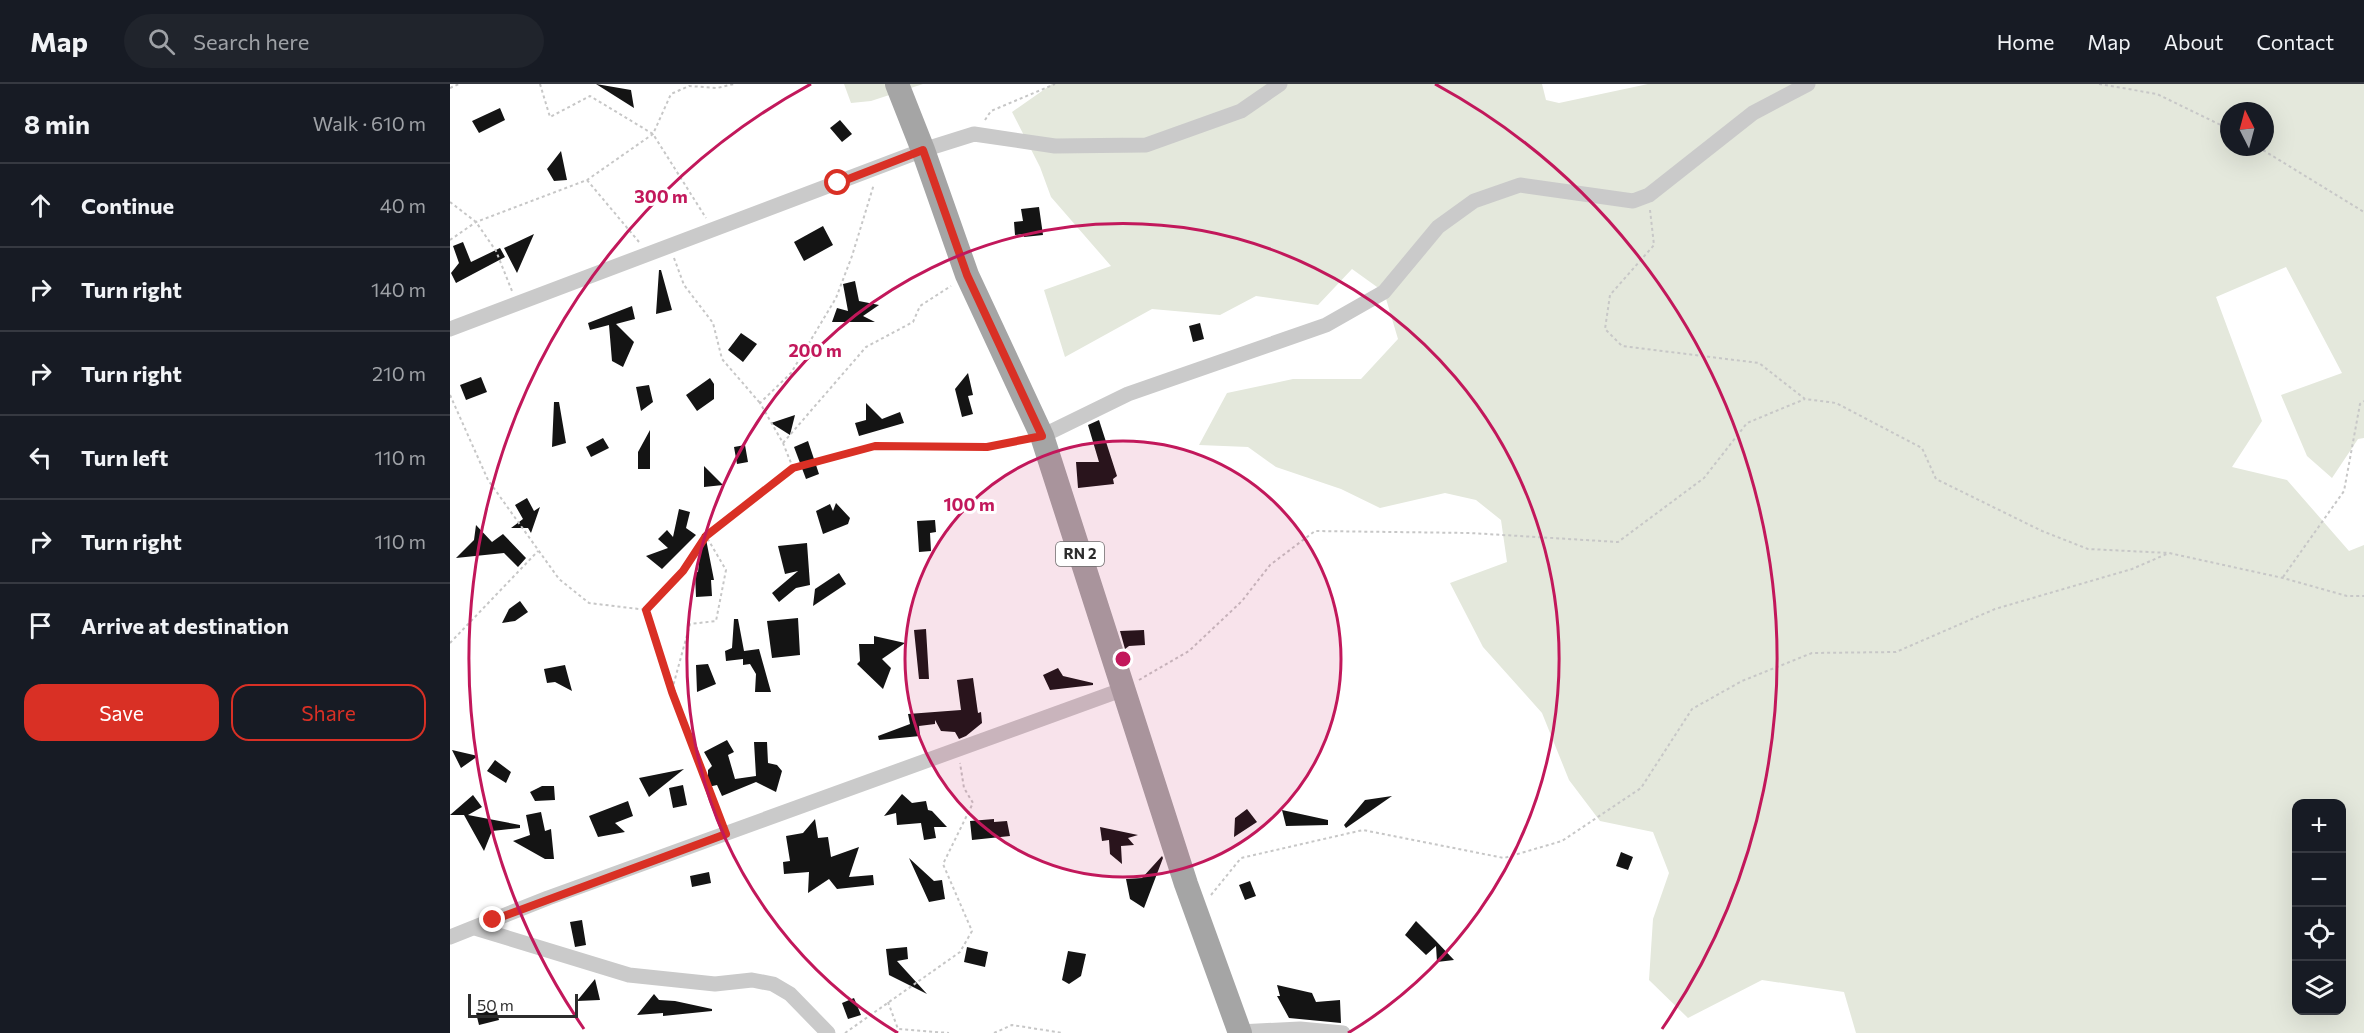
<!DOCTYPE html>
<meta charset="utf-8">
<style>
:root{--surface:#171b24;--page:#20242c;--text:#f1f3f6;--muted:#9ea1a6;--line:#363941;--accent:#d93025}
body{margin:0;font-family:Commissioner,sans-serif;background:var(--page);color:var(--text)}
.controls{position:absolute;right:18px;bottom:18px;display:grid;overflow:hidden;border-radius:12px;box-shadow:0 6px 24px #0002}
.controls button{width:54px;height:54px;display:grid;place-items:center;padding:0;border:0;border-bottom:2px solid var(--line);background:var(--surface);color:var(--text);font:30px sans-serif}
.compass{position:absolute;left:1770px;top:18px;width:54px;height:54px;border-radius:50%;background:var(--surface);box-shadow:0 6px 24px #0002;rotate:354deg}
.scale{position:absolute;left:18px;bottom:15px;width:110px;box-sizing:border-box;padding-left:6px;border:3px solid #2d2d2d;border-top:0;font-size:16px;line-height:21px;white-space:nowrap;color:#2d2d2d;-webkit-text-stroke:4px #fff;paint-order:stroke}
.stop{position:absolute;width:18px;height:18px;margin:-14px;border:4px solid #d93025;border-radius:50%;background:#fff}
.stop.end{background:#d93025;border-color:#fff;box-shadow:0 2px 6px #0008}
.list{margin:0;padding:0;list-style:none}
h2{display:flex;justify-content:space-between;align-items:center;height:78px;margin:0;padding:0 24px;font-size:26px}
h2 small{font-size:20px;font-weight:400;color:var(--muted)}
.list li{display:grid;grid-template-columns:39px 1fr auto;gap:18px;align-items:center;box-sizing:border-box;height:84px;padding:0 24px;border-top:2px solid var(--line)}
.list b{display:block;font-size:22px;white-space:nowrap}
.list em{font-size:20px;font-style:normal;color:var(--muted)}
.actions{display:flex;gap:12px;padding:18px 24px}
.actions a{flex:1;padding:14px 0;border:2px solid var(--accent);border-radius:18px;text-align:center;font-size:21px;color:var(--accent)}
.actions .main{background:var(--accent);color:#fff}
.icon{flex:none;width:33px;height:33px;fill:none;stroke:currentColor;stroke-width:2;stroke-linecap:round;stroke-linejoin:round}
.map{position:relative;flex:none;width:1914px;height:949px;overflow:hidden}
header{display:flex;align-items:center;gap:36px;box-sizing:border-box;height:84px;padding:0 30px;background:var(--surface);border-bottom:2px solid var(--line)}
header strong{font-size:28px}
nav{display:flex;gap:33px;margin-inline-start:auto;font-size:21px}
.search{width:420px;height:54px;background:var(--page);display:flex;align-items:center;gap:15px;box-sizing:border-box;padding:0 21px;border-radius:33px;color:var(--muted);font-size:22px}
main{display:flex}
aside{flex:1;background:var(--surface)}
.map>svg:first-child{display:block}
.green{fill:#e4e8dc;fill-rule:evenodd}
.building{fill:#141414}
.lines{fill:none;stroke-linecap:round;stroke-linejoin:round}
.path{stroke:#c7c7c7;stroke-width:2;stroke-dasharray:3 3;stroke-linecap:butt}
.minor{stroke:#cacaca;stroke-width:15}
.primary{stroke:#a5a5a5;stroke-width:24}
.route{stroke:#d93025;stroke-width:8}
.ring{fill:none;stroke:#c2185b;stroke-width:3}
.labels{text-anchor:middle;stroke-width:6;stroke-linejoin:round;paint-order:stroke}
.shield{fill:#fff;stroke:#6c6c6c;stroke-width:1.5}
.shield-label{font-size:15px;font-weight:bold;fill:#2d2d2d}
.centre{fill:#c2185b;stroke:#fff;stroke-width:3}
.ring-label{font-size:18px;text-anchor:middle;font-weight:bold;fill:#c2185b;stroke:#fff;stroke-width:6;stroke-linejoin:round;paint-order:stroke}
</style>
<header>
<strong>Map</strong>
<div class="search"><svg class="icon" aria-label="search" viewBox="0 0 24 24"><circle cx="10" cy="10" r="6"/><path d="M15 15l6 6"/></svg>Search here</div>
<nav><a>Home</a><a>Map</a><a>About</a><a>Contact</a></nav>
</header>
<main>
<aside>
<h2>8 min<small>Walk · 610 m</small></h2>
<ul class="list">
<li><svg class="icon" aria-label="ahead" viewBox="0 0 24 24"><path d="M12 20V5M6 11l6-6 6 6"/></svg><div><b>Continue</b></div><em>40 m</em></li>
<li><svg class="icon" aria-label="right" viewBox="0 0 24 24"><path d="M7 20v-9h11M14 6l5 5-5 5"/></svg><div><b>Turn right</b></div><em>140 m</em></li>
<li><svg class="icon" aria-label="right" viewBox="0 0 24 24"><path d="M7 20v-9h11M14 6l5 5-5 5"/></svg><div><b>Turn right</b></div><em>210 m</em></li>
<li><svg class="icon" aria-label="left" viewBox="0 0 24 24"><path d="M17 20v-9H6M10 6l-5 5 5 5"/></svg><div><b>Turn left</b></div><em>110 m</em></li>
<li><svg class="icon" aria-label="right" viewBox="0 0 24 24"><path d="M7 20v-9h11M14 6l5 5-5 5"/></svg><div><b>Turn right</b></div><em>110 m</em></li>
<li><svg class="icon" aria-label="arrive" viewBox="0 0 24 24"><path d="M6 21V4h12l-3 4 3 4H6"/></svg><div><b>Arrive at destination</b></div></li>
</ul>
<div class="actions"><a class="main">Save</a><a>Share</a></div>
</aside>
<div class="map">
<svg width="1914" height="949" viewBox="0 0 1914 949">
<rect width="100%" height="100%" fill="#fff"/>
<!-- green -->
<path class="green" d="M394,0H473L421,17L401,19Z
M602,0H1092L1096,16L1109,19L1198,0H1914V354L1908,355L1882,394L1857,372L1831,311L1892,289L1836,183L1766,213L1812,337L1782,383L1837,396L1899,467L1914,461V949H1406L1394,908L1312,896L1238,934L1199,896L1203,835L1219,789L1203,748L1150,737L1119,696L1092,629L1033,563L1000,499L1057,478L1051,436L1026,416L995,409L930,424L891,405L826,383L798,363L749,361L777,309L843,295H911L948,255L934,208L902,185L868,221L806,212L770,231L702,225L615,273L594,206L661,182L601,113L590,83L562,28ZM1779,27H1815V63H1779ZM1846,720H1892V926H1846Z"/>
<!-- building -->
<path class="building" d="M146,0L181,6L184,24Z
M50,24L55,36L29,49L22,37Z
M390,36L402,50L392,58L380,44Z
M111,67L117,96L104,97L97,85Z
M589,123L593,151L574,153V150L565,151L564,138L573,137L571,125Z
M373,142L383,161L354,177L344,158Z
M84,150L67,189L54,164Z
M13,158L21,178L50,164L55,173L6,199L1,189L9,179L3,162Z
M209,186H211L222,226L206,230Z
M405,197L409,217L429,221L413,232L425,238H382L387,224L398,227L393,200Z
M182,222L185,235L166,240L184,258L173,283L162,277L159,241L140,246L138,239Z
M750,239L754,255L743,258L739,242Z
M291,249L307,260L293,278L278,266Z
M518,289L523,311L518,312L523,330L512,333L505,305Z
M31,293L37,308L16,316L10,301Z
M260,294L264,300V315L247,327L236,311Z
M199,301L203,318L191,327L186,303Z
M104,318H109L116,359L102,363Z
M416,319L432,335L450,328L454,339L409,352L405,339L416,336Z
M345,331L340,351L321,339Z
M649,336L667,392L663,395L664,400L628,404L626,378H649L638,341Z
M200,346V385H188V368Z
M153,354L159,364L141,373L136,363Z
M358,357L369,390L356,395L344,363Z
M295,361L298,378L287,380L284,363Z
M254,382L273,401L254,403Z
M77,414L84,427L90,423L81,449L78,444H61L73,435L65,421Z
M386,419L400,434L398,440L373,450L366,427L380,420L383,427Z
M229,425L240,428L236,444L246,451L212,485L196,472L218,464L208,455L217,446L223,453Z
M485,436L486,448L480,449L481,467L469,468L467,437Z
M26,441L42,458L53,450L76,474L68,483L54,469L6,474L24,456Z
M252,450H255L264,496H261L262,512L246,513L245,488H248Z
M357,459L360,501L346,504L329,518L322,509L348,487L335,490L328,462Z
M389,489L396,500L363,522L365,505Z
M70,517L78,528L65,537L52,539L59,525Z
M348,534L350,571L322,574L317,537Z
M284,535H288L294,567L309,565L321,608H305L306,590L300,580L293,581V575L276,577L275,567L282,564Z
M476,545L479,595H469L464,546Z
M694,546L695,561L679,562L675,565L670,547Z
M424,552L455,559L432,575L441,584L433,605L407,580L410,577L409,560H424Z
M258,580L266,600L247,608L246,581Z
M115,581L122,607L105,598L97,599L94,585Z
M608,584L613,592L643,599V601L600,606L593,591Z
M523,594L528,629L531,628L532,639L516,652L509,655L505,648L491,647L485,636V640L469,642L470,652L429,656L428,652L460,640L458,630L511,626L507,596Z
M277,656L284,668L278,671L285,695L306,692L304,658H317L318,679L327,681L332,687L326,708L306,698L272,712L267,701L258,703V686L262,682L254,668Z
M2,666L28,672L11,684Z
M45,676L61,688L56,699L37,687Z
M234,685L199,713L189,694Z
M233,701L237,721L223,724L219,704Z
M92,702H104L105,716L85,717L80,708Z
M452,710L462,719L476,717L478,726L482,727L497,743H484L486,754L474,756L471,739L447,741L446,729L434,732Z
M23,711L32,723L18,731L70,741V744L42,747L34,767L14,731H0Z
M942,712L896,744L894,741L915,716Z
M178,717L183,732L165,739L175,748L148,753L139,732Z
M797,725L807,738L784,753L785,734Z
M832,726L878,736V741L836,742Z
M91,728L95,747L101,745L104,775H95L63,757L80,751L76,731Z
M365,735L368,754L378,753L381,773L409,763L399,793L423,791L424,801L387,805L379,795L358,809L359,788L334,790L333,778L340,777L336,752L353,749Z
M544,735V738L557,737L560,752L522,756L520,737Z
M650,743L688,751L678,754L684,761L671,762L672,780L660,770L659,756L652,757Z
M1171,768L1183,773L1178,786L1166,782Z
M712,772L713,774L694,824L680,815L676,795L692,794Z
M459,774L484,797L492,796L495,815L479,818Z
M259,788L261,799L242,803L240,792Z
M800,797L806,812L795,816L789,801Z
M132,836L136,861L125,863L120,838Z
M966,837L986,857L1004,876L987,878L986,862L976,871L955,851Z
M457,863L458,875L447,877L477,910L439,891L436,865Z
M517,863L538,868L535,883L514,878Z
M618,867L636,870L631,892L619,900L612,896Z
M145,895L150,916L127,917Z
M827,901L862,909L866,918L890,916L891,939L839,934L827,912H830Z
M204,910L209,916L225,917L262,925V927L213,932V929L187,931Z
M404,914L411,931L398,935L392,919Z
M46,924L49,936L29,941L26,929Z"/>
<g class="lines">
<!-- path -->
<path class="path" d="M90,0L100,33L140,12L203,50L256,134
M1649,0L1707,10L1779,45
M0,4L9,0
M535,36L541,27L605,0
M1808,63L1914,128
M137,96L189,158
M0,118L26,138L46,167L62,207
M1200,126L1204,161L1160,211L1155,245L1172,262L1309,279L1355,315L1386,319L1472,364L1486,395L1592,447L1638,465L1719,469L1833,494L1897,512H1914
M0,156L26,138L137,96L203,50L221,10L239,2L267,4L284,0
M224,174L234,201L263,239L272,275L310,319
M0,311L38,396L109,495L139,519L197,526
M333,359L416,263L463,238L470,222L501,202
M343,384L333,359L310,319L341,289L386,214L402,172L424,100
M1833,493L1894,407L1910,320L1914,317
M0,559L88,467
M689,596L739,567L792,517L820,481L865,447L1020,449L1168,458L1254,394L1297,339L1355,315
M222,606L240,540L266,537L276,486L256,452
M271,736L222,608L197,526L233,487L256,452L343,384L425,362L538,363L573,356
M761,811L791,774L913,746L1054,774L1112,757L1191,704L1242,625L1292,597L1362,569L1446,568L1545,525L1682,485L1719,469
M438,918L448,945L499,949
M395,949L510,868L522,847L493,780L523,719L514,704L510,679
M544,949L562,941L613,949"/>
<!-- minor -->
<path class="minor" d="M0,245L473,66L524,50L605,62L696,61L791,27L830,0
M592,352L678,310L876,241L934,208L988,143L1024,117L1070,101L1183,117L1199,111L1303,29L1358,0
M25,844L179,891L265,900L302,896L323,900L340,910L378,949
M0,853L98,814L674,605
M789,948L850,945L893,949"/>
<!-- primary -->
<path class="primary" d="M447,0L473,66L517,191L592,352L736,800L790,949"/>
</g>
<g class="lines">
<!-- route -->
<path class="route" d="M43,836L276,750L222,608L196,526L233,487L256,452L343,384L425,362L537,363L592,352L517,191L473,66L388,99"/>
</g>
<!-- distance rings -->
<circle cx="673" cy="575" r="218" fill="#c2185b" fill-opacity=".12"/>
<g class="ring">
<circle cx="673" cy="575" r="218"/>
<path d="M448 949A436 436 0 1 1 898 949"/>
<path d="M134 945A654 654 0 0 1 361 0M985 0A654 654 0 0 1 1212 945"/>
</g>
<g class="labels">
<!-- shield labels -->
<rect class="shield" x="606" y="458" width="48" height="24" rx="4.5"/>
<g class="shield-label">
<text x="630" y="475">RN 2</text>
</g>
</g>
<circle cx="673" cy="575" r="9" class="centre"/>
<g class="ring-label">
<text x="211" y="119">300 m</text>
<text x="365" y="273">200 m</text>
<text x="519" y="427">100 m</text>
</g>
</svg>
<div class="controls">
<button>+</button>
<button>−</button>
<button><svg class="icon" aria-label="locate" viewBox="0 0 24 24"><circle cx="12" cy="12" r="6"/><path d="M12 2v4M12 18v4M2 12h4M18 12h4"/></svg></button>
<button><svg class="icon" aria-label="layers" viewBox="0 0 24 24"><path d="M12 4l9 5-9 5-9-5zM3 14l9 5 9-5"/></svg></button>
</div>
<svg class="compass" viewBox="-18 -18 36 36"><path d="M0-13l5 13h-10z" fill="#e53935"/><path d="M0 13l5-13h-10z" fill="#9ea1a6"/></svg>
<div class="scale">50 m</div>
<div class="stop" style="left:388px;top:99px"></div>
<div class="stop end" style="left:43px;top:836px"></div>
</div>
</main>
